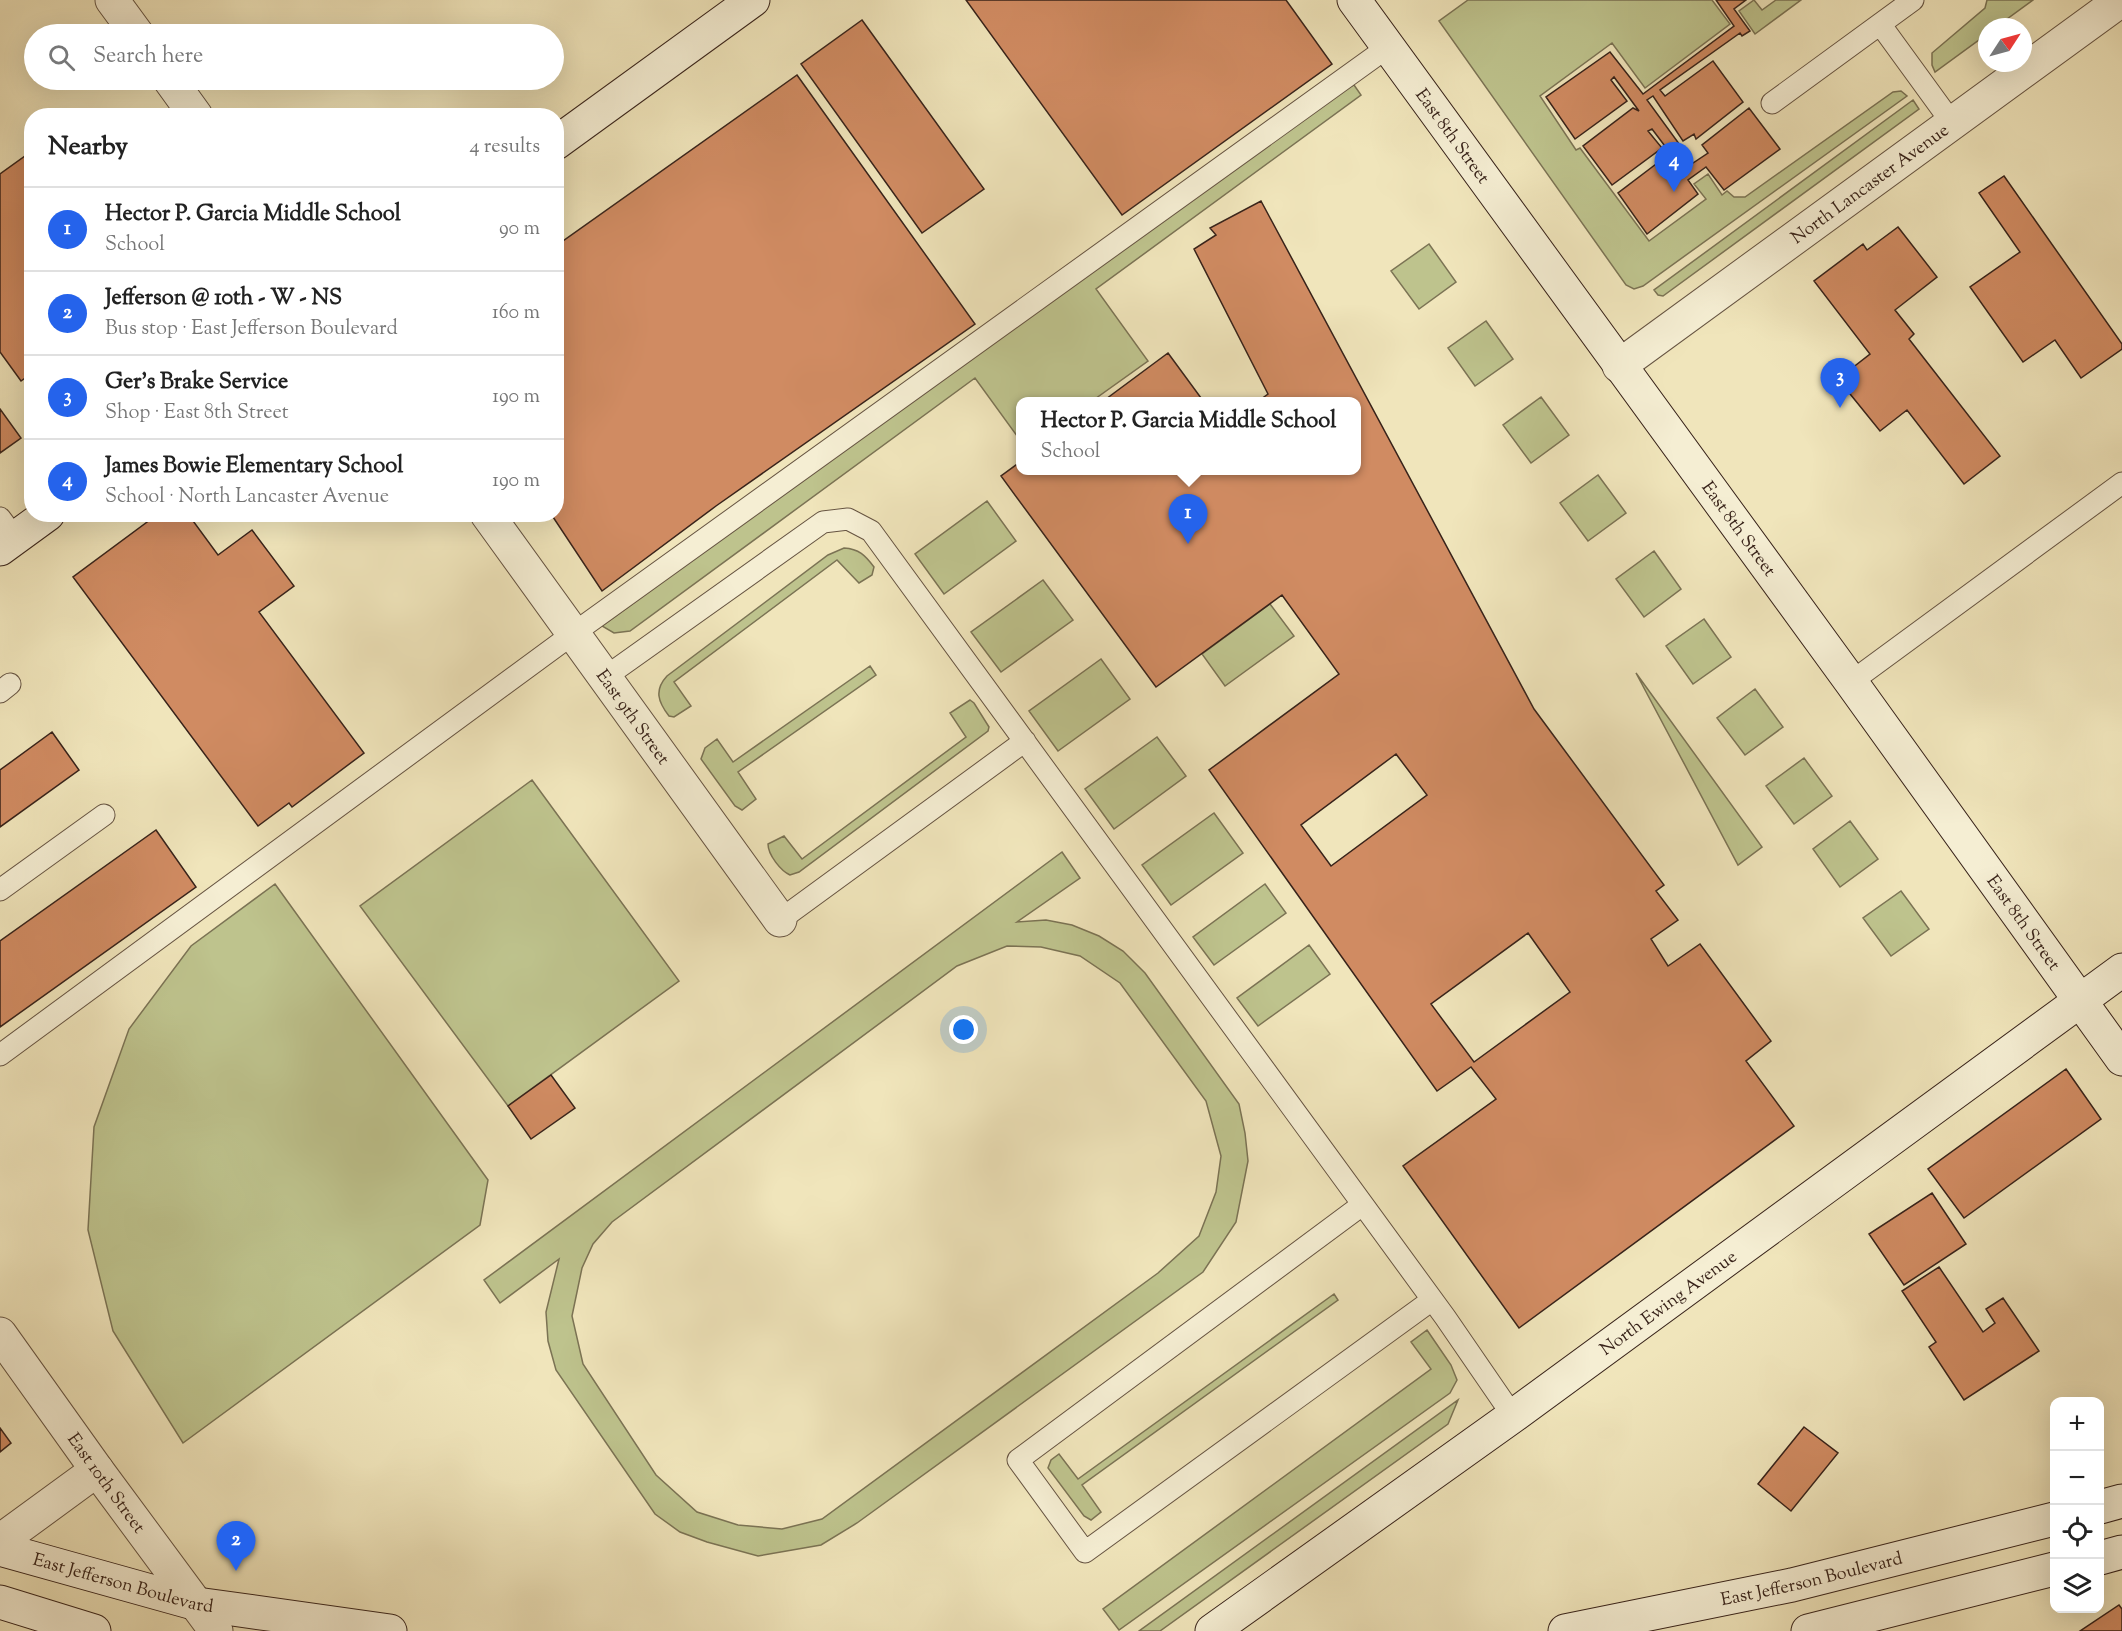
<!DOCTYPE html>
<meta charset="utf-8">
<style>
:root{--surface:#fff;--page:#f2f2f2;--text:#222;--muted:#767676;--line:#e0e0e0;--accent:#2563eb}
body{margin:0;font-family:"Sorts Mill Goudy",serif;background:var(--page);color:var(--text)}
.controls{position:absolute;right:18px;bottom:18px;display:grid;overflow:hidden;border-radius:12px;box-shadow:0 6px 24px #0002}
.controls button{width:54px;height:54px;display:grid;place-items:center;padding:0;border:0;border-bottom:2px solid var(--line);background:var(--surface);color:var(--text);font:30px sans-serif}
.compass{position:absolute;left:1978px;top:18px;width:54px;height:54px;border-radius:50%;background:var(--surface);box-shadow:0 6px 24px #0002;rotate:54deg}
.you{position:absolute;left:964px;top:1030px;width:21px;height:21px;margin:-15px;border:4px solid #fff;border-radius:50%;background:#1a73e8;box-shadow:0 0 0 9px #1a73e833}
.badge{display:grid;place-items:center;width:39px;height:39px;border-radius:50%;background:var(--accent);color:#fff;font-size:20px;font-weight:700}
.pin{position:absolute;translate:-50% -50px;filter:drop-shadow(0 2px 3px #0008)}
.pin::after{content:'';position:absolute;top:32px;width:21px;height:18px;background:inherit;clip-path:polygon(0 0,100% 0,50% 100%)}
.popup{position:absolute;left:1016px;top:397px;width:345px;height:78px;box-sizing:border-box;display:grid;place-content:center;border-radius:12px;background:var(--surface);filter:drop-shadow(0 2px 4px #0005);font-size:20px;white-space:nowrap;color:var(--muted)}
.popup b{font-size:22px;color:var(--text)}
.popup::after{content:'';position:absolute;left:50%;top:100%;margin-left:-12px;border:12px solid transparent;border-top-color:var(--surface)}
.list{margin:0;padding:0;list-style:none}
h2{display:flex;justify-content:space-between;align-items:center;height:78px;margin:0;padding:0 24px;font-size:26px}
h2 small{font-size:20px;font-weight:400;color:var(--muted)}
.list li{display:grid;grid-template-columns:39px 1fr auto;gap:18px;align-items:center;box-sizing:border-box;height:84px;padding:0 24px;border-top:2px solid var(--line)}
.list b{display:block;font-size:22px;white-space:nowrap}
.list p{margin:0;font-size:20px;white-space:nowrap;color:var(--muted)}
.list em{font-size:20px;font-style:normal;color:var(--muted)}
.icon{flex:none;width:33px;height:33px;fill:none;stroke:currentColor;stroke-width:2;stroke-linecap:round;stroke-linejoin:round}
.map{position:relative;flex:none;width:2122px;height:1631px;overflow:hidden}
.search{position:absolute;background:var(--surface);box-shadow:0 6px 24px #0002;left:24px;top:24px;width:540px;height:66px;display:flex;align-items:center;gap:15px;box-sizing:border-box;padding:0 21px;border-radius:33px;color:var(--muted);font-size:22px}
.panel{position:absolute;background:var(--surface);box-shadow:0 6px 24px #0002;left:24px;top:108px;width:540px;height:414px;border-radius:24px}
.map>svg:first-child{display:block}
.green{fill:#bec38d;stroke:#7b7354;stroke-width:1.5;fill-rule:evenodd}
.building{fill:#d08b62;stroke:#38231a;stroke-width:1.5;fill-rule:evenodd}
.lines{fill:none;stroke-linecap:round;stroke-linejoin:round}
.lane-casing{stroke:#665442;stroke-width:23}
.street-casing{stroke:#665442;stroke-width:35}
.secondary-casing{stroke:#38231a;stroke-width:35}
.lane{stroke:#f5eed3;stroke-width:21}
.street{stroke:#f5eed3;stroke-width:33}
.secondary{stroke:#f5eed3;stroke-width:33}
.labels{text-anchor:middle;stroke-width:4.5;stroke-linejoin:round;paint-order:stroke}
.street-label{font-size:18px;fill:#38231a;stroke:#f5eed3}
</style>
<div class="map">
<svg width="2122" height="1631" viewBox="0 0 2122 1631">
<rect width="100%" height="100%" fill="#f0e5bb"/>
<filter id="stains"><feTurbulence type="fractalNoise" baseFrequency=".00333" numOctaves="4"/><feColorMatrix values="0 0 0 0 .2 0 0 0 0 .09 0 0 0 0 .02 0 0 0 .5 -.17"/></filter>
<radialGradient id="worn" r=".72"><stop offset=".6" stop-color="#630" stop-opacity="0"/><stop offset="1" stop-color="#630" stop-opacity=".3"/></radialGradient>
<!-- green -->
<path class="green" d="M1468,0H1712L1730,24L1645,88L1612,43L1540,96L1576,150L1580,148L1649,241L1706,199L1694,184L1708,174L1722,195L1727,191L1734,197H1745L1893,92L1901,91L1907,96L1643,286L1634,289L1626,285L1439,21Z
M1754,0L1762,10L1776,0H1801L1755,34L1739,11Z
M1987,0H2033L1996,27H1987V34L1935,72L1932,65V53L1985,8Z
M1354,85L1361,95L1096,289L1148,361L1092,401L1020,402V440L975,378L630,631L614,633L602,626L1332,93Z
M1913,100L1919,109L1663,296L1658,295L1654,290Z
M1429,244L1456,282L1419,309L1391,271Z
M1486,321L1513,359L1475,386L1448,348Z
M1541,397L1569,435L1531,463L1503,425Z
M1598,475L1626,513L1588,541L1560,503Z
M987,501L1016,541L944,594L915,554Z
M844,548C859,549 865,555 874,567L872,575L859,583L837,560L674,682L691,706L674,717L669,716C658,702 654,690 667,676L828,555Z
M1654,551L1681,589L1644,617L1616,579Z
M1043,580L1073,620L1001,672L971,632Z
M1270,604L1294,636L1225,686L1202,654Z
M1704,619L1731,657L1693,684L1666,646Z
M1101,659L1130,699L1058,751L1029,711Z
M870,666L876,675L738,772L756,799L742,810L735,806L701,759L705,748L717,739L733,762Z
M1636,673L1762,847L1738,865Z
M1755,689L1783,727L1745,755L1717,718Z
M970,700L974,703L989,727L988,731L799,872L790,875C781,871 768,855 768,844L784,836L802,859L966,737L950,713Z
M1157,737L1186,776L1114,829L1085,789Z
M1804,758L1832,796L1794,824L1766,786Z
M532,780L679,981L508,1106L360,906Z
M1214,813L1243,853L1171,905L1142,865Z
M1850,821L1878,859L1840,887L1813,849Z
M1062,852L1080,878L1017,922L1046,920L1072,925L1099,936L1123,951L1145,973L1239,1104L1245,1133L1248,1161L1236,1222L1203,1272L857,1523L821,1545L758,1556L707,1542L680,1532L655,1514L556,1370L548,1341L546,1312L559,1259L500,1303L484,1280ZM1007,946L1041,947L1080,956L1120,983L1206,1101L1221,1156L1216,1192L1199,1236L1158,1273L822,1519L782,1529L738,1525L697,1512L656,1475L583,1364L572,1316L582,1268L593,1244L612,1222L957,966Z
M275,884L488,1180L480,1225L183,1443L113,1331L88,1230L94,1127L129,1029L191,946Z
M1265,884L1286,913L1214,965L1193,937Z
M1901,891L1929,929L1891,956L1863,918Z
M1309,945L1330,974L1258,1026L1237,998Z
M1334,1294L1338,1300L1082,1485L1101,1512L1091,1520L1084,1516L1048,1468L1051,1460L1059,1454L1078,1479Z
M1427,1330L1451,1365L1457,1380L1450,1393L1119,1630L1103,1609L1431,1369L1411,1342Z
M1458,1400L1448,1424L1160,1631H1139Z"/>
<!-- building -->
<path class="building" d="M966,0H1286L1332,64L1122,215Z
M1716,0H1746L1734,9L1750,31L1742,36L1740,33L1660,90L1665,96L1713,61L1743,102L1696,139L1694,134L1683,141L1653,96L1647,100L1693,163L1708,153L1702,145L1749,108L1780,149L1724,190L1706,167L1688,180L1698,194L1647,234L1618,193L1668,155L1672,160L1674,158L1652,129L1648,131L1662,148L1612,185L1583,146L1633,108L1639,111L1614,77L1611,80L1627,101L1575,139L1546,97L1610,52L1643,94L1734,26Z
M862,20L984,189L922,233L801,64Z
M797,75L975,324L716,506L602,591L551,514H556V246Z
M32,151V373L21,381L0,352V174Z
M2004,176L2122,344V349L2081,378L2055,340L2023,362L1970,287L2020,252L1979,193Z
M1261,201L1534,709L1664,885L1656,891L1678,920L1651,939L1668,966L1700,944L1771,1041L1746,1061L1794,1126L1519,1328L1403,1166L1496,1099L1471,1067L1437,1091L1209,770L1339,674L1282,595L1156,687L1001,476L1020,462V470H1356V402H1257L1268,394L1194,249L1216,235L1210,228ZM1396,754L1427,795L1331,866L1301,825ZM1528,933L1570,992L1474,1062L1431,1004Z
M1898,227L1937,277L1895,310L1914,334L1909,339L2000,456L1964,484L1907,410L1880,431L1838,379L1870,354L1814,281L1863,244L1867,250Z
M1168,353L1204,402H1102Z
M0,409L21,438L0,453Z
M158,514H188L218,555L252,530L294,586L259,612L364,753L292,807L289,803L258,826L73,577Z
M52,732L79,770L0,827V770Z
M156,830L196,887L0,1027V941Z
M2066,1069L2101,1119L1964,1218L1928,1169Z
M551,1075L575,1108L531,1139L508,1106Z
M1932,1193L1966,1244L1904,1285L1869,1234Z
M1939,1267L1983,1332L1995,1323L1986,1309L2003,1298L2039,1351L1964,1400L1929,1347L1936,1342L1902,1291Z
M1804,1427L1838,1453L1791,1511L1758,1484Z
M0,1428L11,1443L0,1452Z
M2119,1605L2122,1609V1631H2080Z"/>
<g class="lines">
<!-- lane casing -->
<g class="lane-casing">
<path id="lane" d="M1880,24L1952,123
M1772,103L1913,0
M0,518L15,538
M604,678L823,522L848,519L871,531L1445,1317L1513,1416
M1851,682L2122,483
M0,692L10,684
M0,890L104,815
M780,920L1025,741
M0,1055L574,633L1388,47
M1362,1205L1018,1460L1085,1552L1432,1300"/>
</g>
<!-- street casing -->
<g class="street-casing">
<g id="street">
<path d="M112,0L137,34"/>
<path d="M170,80L196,116"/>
<path id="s1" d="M1619,366L2121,0"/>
<path id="s2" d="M487,514L780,920"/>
<path id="s3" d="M0,1334L97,1470L216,1631"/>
<path d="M0,1541L97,1470"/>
</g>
</g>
<!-- secondary casing -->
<g class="secondary-casing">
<g id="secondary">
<path id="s4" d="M1354,0L1851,682L2122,1059"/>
<path d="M556,143L753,0"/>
<path d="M0,549L48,514"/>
<path d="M2100,1507L2122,1501"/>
<path id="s5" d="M0,1549L197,1604L390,1631"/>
<path d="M2100,1558L2122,1552"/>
<path d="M0,1602L94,1631"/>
<path id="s6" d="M1212,1631L1513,1416L2122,970"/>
<path id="s7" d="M1565,1631L1792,1585L2054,1519"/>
<path d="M1808,1631L2054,1569"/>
</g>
</g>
<!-- lane -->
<use href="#lane" class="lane"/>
<!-- street -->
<use href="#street" class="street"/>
<!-- secondary -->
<use href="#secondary" class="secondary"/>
</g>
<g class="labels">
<!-- street labels -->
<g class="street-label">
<text dy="6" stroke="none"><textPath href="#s4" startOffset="168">East 8th Street</textPath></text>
<text dy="6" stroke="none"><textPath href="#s1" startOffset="310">North Lancaster Avenue</textPath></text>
<text dy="6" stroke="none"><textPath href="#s4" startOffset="654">East 8th Street</textPath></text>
<text dy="6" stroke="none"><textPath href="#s2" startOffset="250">East 9th Street</textPath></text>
<text dy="6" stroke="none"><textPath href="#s4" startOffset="1140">East 8th Street</textPath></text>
<text dy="6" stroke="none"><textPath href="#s6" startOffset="562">North Ewing Avenue</textPath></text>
<text dy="6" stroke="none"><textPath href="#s3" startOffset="183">East 10th Street</textPath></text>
<text dy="6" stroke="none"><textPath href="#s7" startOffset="252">East Jefferson Boulevard</textPath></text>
<text dy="6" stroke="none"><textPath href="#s5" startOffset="128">East Jefferson Boulevard</textPath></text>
</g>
</g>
<rect width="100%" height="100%" filter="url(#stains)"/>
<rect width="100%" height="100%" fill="url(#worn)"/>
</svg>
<div class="controls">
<button>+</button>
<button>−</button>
<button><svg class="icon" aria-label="locate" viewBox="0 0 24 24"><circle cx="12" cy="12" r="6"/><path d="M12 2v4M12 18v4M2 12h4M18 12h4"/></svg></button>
<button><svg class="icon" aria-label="layers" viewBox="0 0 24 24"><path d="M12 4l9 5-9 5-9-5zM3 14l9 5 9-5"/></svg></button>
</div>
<svg class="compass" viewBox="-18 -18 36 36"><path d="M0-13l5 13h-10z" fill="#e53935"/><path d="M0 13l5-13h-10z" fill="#767676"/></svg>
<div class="you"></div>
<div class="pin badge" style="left:1188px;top:544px">1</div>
<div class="popup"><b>Hector P. Garcia Middle School</b>School</div>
<div class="pin badge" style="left:236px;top:1571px">2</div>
<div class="pin badge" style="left:1840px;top:408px">3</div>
<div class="pin badge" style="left:1674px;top:192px">4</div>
<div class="search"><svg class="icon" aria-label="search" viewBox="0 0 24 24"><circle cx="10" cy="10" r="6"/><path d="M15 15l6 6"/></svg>Search here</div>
<section class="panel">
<h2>Nearby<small>4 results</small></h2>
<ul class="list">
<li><span class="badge">1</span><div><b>Hector P. Garcia Middle School</b><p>School</p></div><em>90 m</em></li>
<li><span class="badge">2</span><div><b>Jefferson @ 10th - W - NS</b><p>Bus stop · East Jefferson Boulevard</p></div><em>160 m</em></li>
<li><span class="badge">3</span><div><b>Ger's Brake Service</b><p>Shop · East 8th Street</p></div><em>190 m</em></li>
<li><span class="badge">4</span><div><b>James Bowie Elementary School</b><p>School · North Lancaster Avenue</p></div><em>190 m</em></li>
</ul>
</section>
</div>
